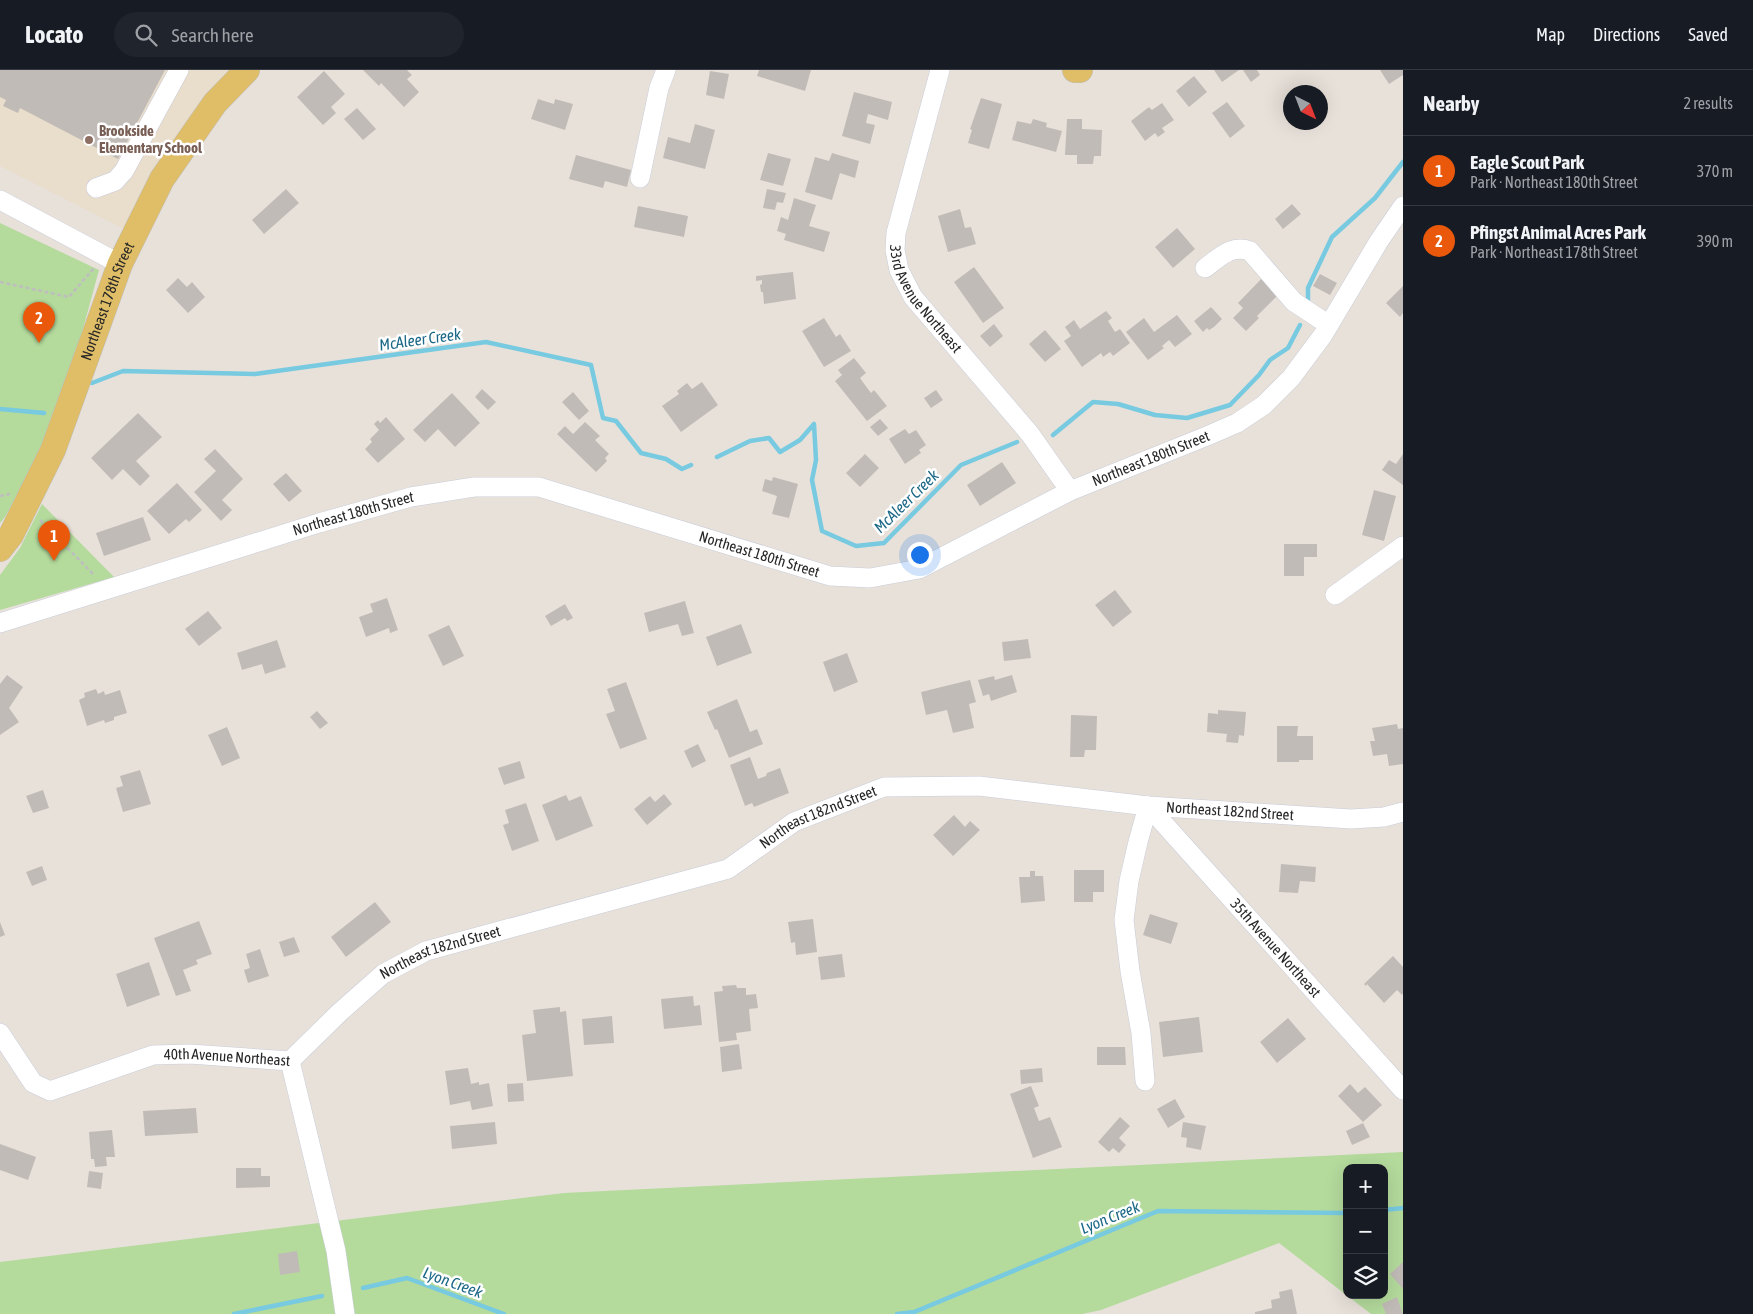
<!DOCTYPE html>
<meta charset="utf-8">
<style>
:root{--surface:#171b24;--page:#20242c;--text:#f1f3f6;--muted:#9ea1a6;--line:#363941;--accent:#ea580c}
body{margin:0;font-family:"Asap Condensed",sans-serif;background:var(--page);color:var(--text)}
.controls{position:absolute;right:15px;bottom:15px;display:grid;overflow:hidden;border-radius:10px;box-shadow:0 5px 20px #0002}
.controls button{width:45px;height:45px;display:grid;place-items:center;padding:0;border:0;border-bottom:1px solid var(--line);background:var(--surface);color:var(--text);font:25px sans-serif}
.compass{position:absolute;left:1283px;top:15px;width:45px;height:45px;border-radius:50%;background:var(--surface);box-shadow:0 5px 20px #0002;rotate:138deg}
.you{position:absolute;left:919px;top:484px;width:18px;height:18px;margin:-12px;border:4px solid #fff;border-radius:50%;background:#1a73e8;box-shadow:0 0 0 8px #1a73e833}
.badge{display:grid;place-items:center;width:32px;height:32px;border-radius:50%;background:var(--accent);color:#fff;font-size:16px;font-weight:700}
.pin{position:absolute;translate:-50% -41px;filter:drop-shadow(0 1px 2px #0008)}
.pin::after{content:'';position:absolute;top:26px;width:18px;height:15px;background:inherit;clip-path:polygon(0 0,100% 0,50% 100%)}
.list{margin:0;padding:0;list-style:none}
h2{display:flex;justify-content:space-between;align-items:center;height:65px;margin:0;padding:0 20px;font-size:21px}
h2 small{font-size:16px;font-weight:400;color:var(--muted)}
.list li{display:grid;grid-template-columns:32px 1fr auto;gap:15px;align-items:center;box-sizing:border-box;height:70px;padding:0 20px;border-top:1px solid var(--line)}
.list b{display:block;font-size:19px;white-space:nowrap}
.list p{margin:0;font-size:16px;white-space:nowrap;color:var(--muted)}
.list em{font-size:16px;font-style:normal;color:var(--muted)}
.icon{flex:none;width:28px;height:28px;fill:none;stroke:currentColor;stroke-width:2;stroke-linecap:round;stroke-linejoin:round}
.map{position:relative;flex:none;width:1403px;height:1244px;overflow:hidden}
header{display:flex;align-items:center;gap:30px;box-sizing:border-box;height:70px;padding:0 25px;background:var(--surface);border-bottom:1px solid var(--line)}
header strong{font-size:24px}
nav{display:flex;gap:28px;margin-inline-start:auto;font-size:18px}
.search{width:350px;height:45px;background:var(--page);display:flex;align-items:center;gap:12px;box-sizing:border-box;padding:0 18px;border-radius:28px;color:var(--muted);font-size:19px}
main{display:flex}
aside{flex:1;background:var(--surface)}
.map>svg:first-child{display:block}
.education{fill:#e9ddcb}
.green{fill:#b4da9c;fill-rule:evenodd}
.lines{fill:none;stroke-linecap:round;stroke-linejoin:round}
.stream{stroke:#77cae0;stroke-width:4.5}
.building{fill:#c1bbb7}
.minor-casing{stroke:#c9ccd8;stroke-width:20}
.major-casing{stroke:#bebebe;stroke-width:26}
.path{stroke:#bebebe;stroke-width:2.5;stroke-dasharray:4 2.5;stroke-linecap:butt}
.minor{stroke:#fff;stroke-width:19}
.major{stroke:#e0be67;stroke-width:25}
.education-dot{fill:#8d6e63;stroke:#fff;stroke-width:2}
.labels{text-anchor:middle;stroke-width:5;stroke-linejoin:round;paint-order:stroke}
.education-label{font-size:15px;font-weight:bold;fill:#785e54;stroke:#fff;text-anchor:start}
.street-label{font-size:15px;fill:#272727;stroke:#fff}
.water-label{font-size:16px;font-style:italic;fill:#1b6887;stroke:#fff}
</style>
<header>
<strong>Locato</strong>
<div class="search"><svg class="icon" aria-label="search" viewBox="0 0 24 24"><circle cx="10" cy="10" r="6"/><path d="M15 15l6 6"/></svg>Search here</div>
<nav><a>Map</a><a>Directions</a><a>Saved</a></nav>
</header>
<main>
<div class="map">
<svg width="1403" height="1244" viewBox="0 0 1403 1244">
<rect width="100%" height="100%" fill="#e8e1da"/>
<!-- education -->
<path class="education" d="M0,0H228L195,44L124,159L0,96Z"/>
<!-- green -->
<path class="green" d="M0,153L99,200L59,347L5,447L0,453Z
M42,434L114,507L0,540V505L20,478Z
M1403,1082V1244H1371L1279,1173L1101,1240L1082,1244H0V1192L564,1123ZM1347,1098H1384V1225H1347Z"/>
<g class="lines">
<!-- stream -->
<path class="stream" d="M1308,232V218L1332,167L1375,128L1403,92
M92,313L123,301L255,304L486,272L591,295L603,348L616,351L641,383L666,389L682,399L691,395
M0,339L44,343
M1053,365L1093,332L1118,334L1155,345L1187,348L1230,335L1259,305L1270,290L1288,278L1300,255
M717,387L750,371L769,368L780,382L800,370L814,354L816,390L812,410L822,461L856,476L884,473L961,395L1017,372
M1384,1140L1403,1138
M363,1218L407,1208L504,1244
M234,1244L322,1226
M897,1244L914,1242L1158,1141L1347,1143"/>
</g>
<!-- building -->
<path class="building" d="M0,0H165L118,89L20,38L18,43L3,36L6,30L0,27Z
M363,0H407L412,5L407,9L419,22L404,37L381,13L379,16Z
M759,0H811L805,21L757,6Z
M1214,0H1239L1222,12Z
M1243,0H1257L1260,5L1251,12Z
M1380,0H1403V5L1389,14Z
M324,1L345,24L331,37L336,43L323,55L297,27Z
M710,1L729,4L724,29L706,25Z
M1194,6L1207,22L1189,37L1176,21Z
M854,22L892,32L888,50L868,44L866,53L875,55L870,74L842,66Z
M981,28L1002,34L989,79L968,73L972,60L970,59Z
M538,29L554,34L555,29L573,34L565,60L531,49Z
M1227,32L1245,56L1230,68L1212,43Z
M1162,33L1174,50L1162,58L1165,62L1158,67L1155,63L1145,71L1131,51L1149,37L1152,40Z
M357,38L376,59L363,70L344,49Z
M1033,49L1047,53L1046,57L1062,61L1056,82L1012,70L1017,51L1031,54Z
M1067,49H1082V59L1102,60L1101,86H1094L1093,94H1077V85H1065Z
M695,54L715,60L705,99L663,88L668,67L690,73Z
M768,83L791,89L783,116L760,110Z
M832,83L859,91L855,108L840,103L832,130L805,122L815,87L829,91Z
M576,85L631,100L627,117L605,111L603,118L569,109Z
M286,119L299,133L264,164L252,150Z
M767,119L786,123L783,133L777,132L775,140L763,138Z
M794,128L816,135L809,156L830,162L824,182L784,170L786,164L777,161L781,147L788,150Z
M1292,134L1301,144L1283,159L1275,149Z
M638,136L688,146L684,167L634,157Z
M960,139L965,158L971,157L976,174L948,182L938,146Z
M1177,158L1195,179L1173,198L1155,177Z
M974,197L1004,238L983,253L954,212Z
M793,202L796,229L764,234L763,222H761L760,215L762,214V210L756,211V206Z
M1320,204L1337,213L1330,225L1313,216Z
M1265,205L1282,221L1257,246L1259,248L1246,261L1233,248L1243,238L1238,233Z
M178,208L187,217L192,212L205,227L188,243L166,220Z
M1403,216V243L1400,247L1386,233Z
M1211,237L1222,249L1214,257L1209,260L1207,258L1203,262L1194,251Z
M1106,241L1112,248L1108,251L1115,262L1120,259L1130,273L1113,286L1110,282L1103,287L1101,283L1082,297L1064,271L1071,266L1065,257L1074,250L1080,259Z
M1177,245L1192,264L1175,277L1169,270L1162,276L1164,278L1148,290L1126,262L1144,248L1154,262Z
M824,248L836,267L840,264L851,281L824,297L802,261Z
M994,254L1003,266L990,277L980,266Z
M1045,260L1061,279L1045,292L1029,274Z
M854,288L866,303L860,308L865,315L871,323L874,320L887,336L867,351L835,311L842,305L838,300Z
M702,312L718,335L681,362L662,336L679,324L677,321L687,313L692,319Z
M482,319L496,332L488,340L475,327Z
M936,320L943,330L931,338L924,328Z
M573,322L589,341L579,350L562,332Z
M452,323L480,353L455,377L438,359L425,372L413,360Z
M138,343L162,367L136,391L150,406L140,416L123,399L112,410L91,388Z
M386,347L405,369L378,393L365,379L372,372L370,369L379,360L374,354L378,350L380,353Z
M880,349L888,358L878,366L870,357Z
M585,352L600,366L595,370L609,384L605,388L607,391L596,402L557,364L565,356L573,364Z
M905,359L909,364L916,360L926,375L919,380L921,383L905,394L889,369Z
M215,379L243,409L222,430L232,440L221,451L194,422L216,401L204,389Z
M865,384L879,398L860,417L846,403Z
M1403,384V415L1382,400L1389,390L1396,394Z
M1002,392L1016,413L980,436L967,415Z
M286,403L302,421L289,432L273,414Z
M773,407L798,414L789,448L772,444L777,426L762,421L765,409L772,411Z
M177,413L202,440L189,452L186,449L169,464L147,441Z
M1374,420L1396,426L1384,471L1362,465Z
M143,447L151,470L104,486L96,463Z
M1284,474H1317V487H1304V506H1284Z
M1115,520L1132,542L1113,557L1095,535Z
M387,528L398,560L390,563L389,558L366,567L359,547L373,542L370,534Z
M685,531L694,563L682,566L678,554L649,562L644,543Z
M565,534L573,548L567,551L565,548L551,556L545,546Z
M208,541L222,558L199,576L185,559Z
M741,554L752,583L717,596L706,567Z
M449,555L464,586L443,596L428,565Z
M1028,569L1031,588L1004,591L1002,572Z
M277,570L286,597L265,604L262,594L242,600L237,583Z
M847,583L858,612L834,622L823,592Z
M7,605L23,617L9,638L19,652L0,665V614Z
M1012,605L1017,622L991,631L989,624L983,626L978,610L994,606L995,610Z
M970,610L976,632L969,634L974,658L953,663L947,640L926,645L921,622Z
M626,612L647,669L620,679L606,644L615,641L607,619Z
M96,619L98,624L104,621L105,625L120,620L127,643L114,647V650L105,653L104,650L87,656L79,630L85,627L84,623Z
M737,629L750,662L757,659L763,674L729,688L717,659L715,660L707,642Z
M1218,640L1246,642L1244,666L1239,665L1238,673L1226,672L1227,664L1207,662L1208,643L1218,644Z
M317,641L328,653L320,659L310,647Z
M1071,645L1097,646L1096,680H1085L1084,687H1070Z
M1397,654L1398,659L1403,658V694L1389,696L1387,684L1373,686L1370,671H1375L1372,658Z
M1277,656H1298L1297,666H1313V690H1299V692H1277Z
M227,657L240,688L222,696L208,665Z
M698,674L706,691L692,698L684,681Z
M750,687L758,709L766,706L767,703L780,698L789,723L754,737L752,733L745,736L730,695Z
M520,691L525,708L504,715L498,698Z
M140,700L151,734L123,742L116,718L123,716L120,706Z
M43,720L49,738L33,743L26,726Z
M664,724L672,734L647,755L634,739L650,726L655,732Z
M566,725L569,731L581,726L593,756L556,771L542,735Z
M526,733L539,771L512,781L503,755L509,753L505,740Z
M954,745L965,757L970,751L980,760L953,786L933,765Z
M1281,794L1316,797L1315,812L1300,811L1298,823L1279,822Z
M42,796L47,810L32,816L26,802Z
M1074,800H1104V822H1093V832H1074Z
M1030,801H1035V806H1043L1045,831L1021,833L1019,807H1030Z
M375,832L391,852L346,887L331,867Z
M1150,844L1178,853L1171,874L1143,865Z
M813,849L817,882L796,885L795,872L791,873L788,852Z
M199,851L212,884L196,890L198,894L183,900L191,921L176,926L154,868Z
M0,852L5,865L0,867Z
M294,867L300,882L284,887L279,872Z
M260,879L269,906L248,913L244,900L250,898L246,884Z
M842,884L845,907L821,910L818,887Z
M1393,886L1403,897V923L1402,925L1397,920L1384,933L1367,914L1366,916L1364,914Z
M149,892L160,925L127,937L116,904Z
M736,915L737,918H746V925L756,924L758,938L749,939L751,961L736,963L737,970L719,972L714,922L723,921L722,916Z
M693,926L694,936L700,935L702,955L664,959L661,929Z
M560,937V942L566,941L573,1006L527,1011L522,965L536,963L533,940Z
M612,946L614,973L584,975L582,949Z
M1199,947L1203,982L1163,987L1159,952Z
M1288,948L1306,969L1277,993L1260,972Z
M739,974L742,999L722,1002L720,977Z
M1097,977H1125L1126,995H1097Z
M468,998L471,1014L479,1012V1015L489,1013L493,1036L472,1040L470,1031L450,1035L445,1001Z
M1042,998L1043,1012L1021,1014L1020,1000Z
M523,1013L524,1031L508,1032L507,1014Z
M1350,1014L1358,1023L1365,1017L1382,1035L1363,1052L1338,1026Z
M1031,1016L1039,1036L1034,1038L1039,1051L1050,1047L1062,1077L1033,1088L1010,1024Z
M1175,1029L1185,1047L1168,1058L1157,1039Z
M196,1038L198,1063L145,1066L143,1041Z
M1120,1047L1130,1056L1119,1068L1126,1075L1119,1083L1113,1078L1109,1082L1098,1072Z
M495,1052L497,1074L452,1079L450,1056Z
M1183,1052L1206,1056L1201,1080L1186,1077L1187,1068L1181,1067Z
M1363,1053L1370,1067L1352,1075L1346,1061Z
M112,1060L115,1087H106L107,1096L95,1097L94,1089H91L89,1062Z
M0,1074L36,1087L28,1110L0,1100Z
M236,1098H261V1106H270V1117L236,1118Z
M89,1101L103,1103L101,1119L87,1117Z
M297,1181L300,1202L280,1205L278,1184Z
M1403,1192V1219L1390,1204Z
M1292,1219L1297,1244H1255V1242L1272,1238L1271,1230L1280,1228L1279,1222Z
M1397,1227L1403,1244H1386L1382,1234Z"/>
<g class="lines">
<!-- minor casing -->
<g class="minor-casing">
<g id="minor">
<path id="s1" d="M940,0L896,163L895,180L899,200L913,227L1030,364L1070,421"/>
<path d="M640,108L659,18L666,0"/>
<path d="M96,118L115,111L124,101L179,0"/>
<path d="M0,130L120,194"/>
<path d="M1205,198C1219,188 1231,174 1250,181L1294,232L1329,255"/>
<path d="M1335,525L1403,476"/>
<path id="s2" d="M0,553L319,453L411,427L474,417H539L830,506L870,508L919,499L1070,421L1207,366L1237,353L1264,335L1291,308L1323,265L1379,171L1403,136"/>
<path id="s3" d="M1148,736L1403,1020"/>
<path id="s4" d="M0,963L33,1013L50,1021L153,985L190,984L290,991"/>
<path id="s5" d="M290,991L340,942L383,904L426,881L728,799L794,752L884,717L979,716L1148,736L1351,749L1384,747L1403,742"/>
<path d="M290,991L336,1181L345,1244"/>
<path d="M1145,1011L1141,963L1130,901L1124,850L1129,811L1138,772L1148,736"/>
</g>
</g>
<!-- major casing -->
<g class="major-casing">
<g id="major">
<path d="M1075,0H1080"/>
<path id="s6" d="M0,479L11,465L53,380L120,194L162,109L215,33L247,0"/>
</g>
</g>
<!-- path -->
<path class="path" d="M0,212L69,227L94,198
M0,426L10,424
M40,450L94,505"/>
<!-- minor -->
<use href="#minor" class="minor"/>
<!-- major -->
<use href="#major" class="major"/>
</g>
<!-- markers -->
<circle class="education-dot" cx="89" cy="70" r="5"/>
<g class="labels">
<!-- education labels -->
<g class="education-label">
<text x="99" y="66">Brookside<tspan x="99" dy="17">Elementary School</tspan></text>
</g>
<!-- street labels -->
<g class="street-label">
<text dy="5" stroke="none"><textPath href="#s1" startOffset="244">33rd Avenue Northeast</textPath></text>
<text dy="5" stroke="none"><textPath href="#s6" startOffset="271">Northeast 178th Street</textPath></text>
<text dy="5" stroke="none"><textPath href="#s2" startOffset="1210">Northeast 180th Street</textPath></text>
<text dy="5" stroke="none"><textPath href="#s2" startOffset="370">Northeast 180th Street</textPath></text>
<text dy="5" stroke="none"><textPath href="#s2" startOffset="789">Northeast 180th Street</textPath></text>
<text dy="5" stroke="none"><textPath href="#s5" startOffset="1014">Northeast 182nd Street</textPath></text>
<text dy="5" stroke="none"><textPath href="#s5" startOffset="594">Northeast 182nd Street</textPath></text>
<text dy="5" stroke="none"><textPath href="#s3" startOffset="191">35th Avenue Northeast</textPath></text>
<text dy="5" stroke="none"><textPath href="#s5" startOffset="189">Northeast 182nd Street</textPath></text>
<text dy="5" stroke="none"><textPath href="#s4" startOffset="262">40th Avenue Northeast</textPath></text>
</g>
<!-- water labels -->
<g class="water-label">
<text transform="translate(420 269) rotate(-8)" y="6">McAleer Creek</text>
<text transform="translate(906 431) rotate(-44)" y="6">McAleer Creek</text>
<text transform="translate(1110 1147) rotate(-22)" y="6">Lyon Creek</text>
<text transform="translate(453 1212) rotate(20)" y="6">Lyon Creek</text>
</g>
</g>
</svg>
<div class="controls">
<button>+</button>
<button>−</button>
<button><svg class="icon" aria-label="layers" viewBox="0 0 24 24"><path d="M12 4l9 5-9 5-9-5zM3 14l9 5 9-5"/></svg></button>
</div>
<svg class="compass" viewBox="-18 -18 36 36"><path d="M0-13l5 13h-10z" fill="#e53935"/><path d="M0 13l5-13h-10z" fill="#9ea1a6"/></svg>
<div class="you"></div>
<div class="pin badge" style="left:54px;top:491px">1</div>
<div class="pin badge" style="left:39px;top:273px">2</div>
</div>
<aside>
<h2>Nearby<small>2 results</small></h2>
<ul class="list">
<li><span class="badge">1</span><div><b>Eagle Scout Park</b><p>Park · Northeast 180th Street</p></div><em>370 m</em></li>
<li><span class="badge">2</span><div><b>Pfingst Animal Acres Park</b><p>Park · Northeast 178th Street</p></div><em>390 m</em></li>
</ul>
</aside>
</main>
